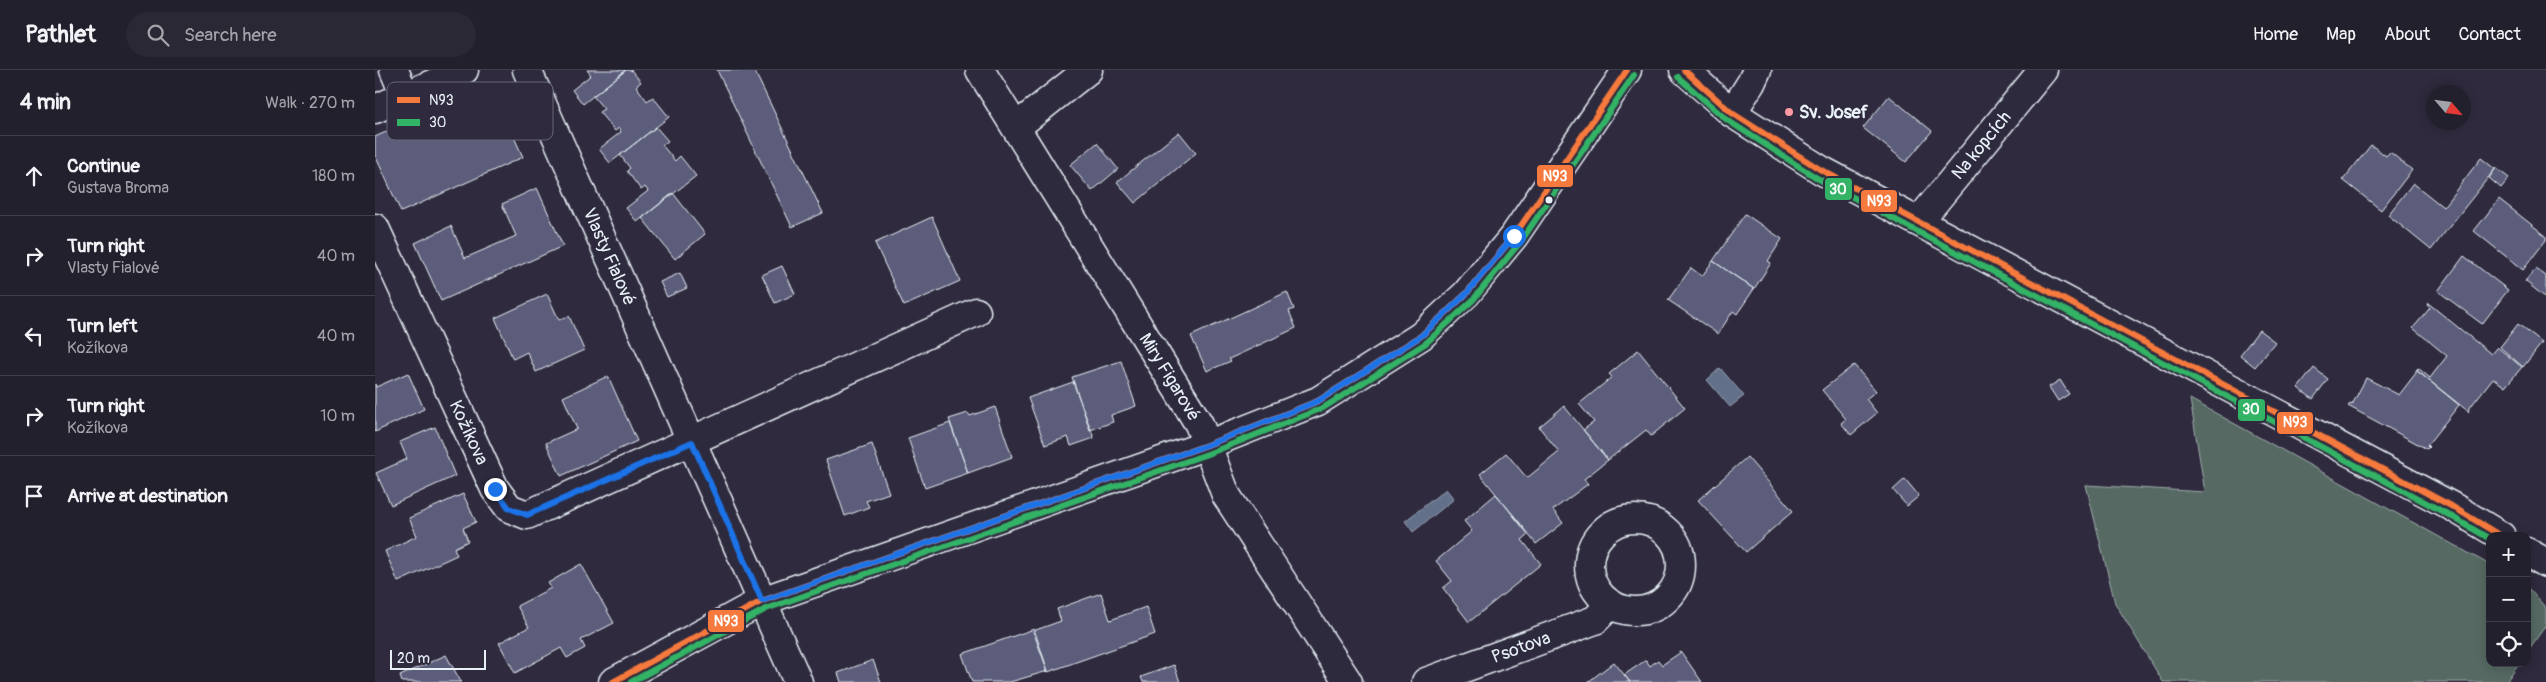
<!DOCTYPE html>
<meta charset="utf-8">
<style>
:root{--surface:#23202e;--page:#2b2836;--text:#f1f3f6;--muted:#a3a3aa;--line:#403e4a}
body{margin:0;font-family:Pangolin,sans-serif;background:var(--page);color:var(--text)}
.controls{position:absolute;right:15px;bottom:15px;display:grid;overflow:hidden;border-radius:10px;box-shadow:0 2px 12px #0003}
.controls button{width:45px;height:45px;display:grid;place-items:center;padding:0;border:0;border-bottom:1px solid var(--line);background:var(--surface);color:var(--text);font:25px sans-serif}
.compass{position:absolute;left:2051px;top:15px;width:45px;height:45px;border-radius:50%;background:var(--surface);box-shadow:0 2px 12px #0003;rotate:118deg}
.scale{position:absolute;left:15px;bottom:12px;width:96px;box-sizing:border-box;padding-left:5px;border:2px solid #e8f1f8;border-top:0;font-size:14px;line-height:18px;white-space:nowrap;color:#e8f1f8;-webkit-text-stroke:4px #2f2a3d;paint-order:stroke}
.stop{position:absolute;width:15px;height:15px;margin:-11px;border:4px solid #1a73e8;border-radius:50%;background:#fff}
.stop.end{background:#1a73e8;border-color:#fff;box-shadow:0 1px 5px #0008}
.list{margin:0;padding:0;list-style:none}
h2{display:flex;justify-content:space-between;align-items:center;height:65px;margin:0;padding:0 20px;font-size:21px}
h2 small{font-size:16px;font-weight:400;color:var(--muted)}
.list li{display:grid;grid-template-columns:32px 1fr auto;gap:15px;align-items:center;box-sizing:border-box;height:80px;padding:0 20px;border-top:1px solid var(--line)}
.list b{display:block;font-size:19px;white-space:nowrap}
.list p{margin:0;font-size:16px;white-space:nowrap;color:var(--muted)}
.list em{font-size:16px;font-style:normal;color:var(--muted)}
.icon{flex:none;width:28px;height:28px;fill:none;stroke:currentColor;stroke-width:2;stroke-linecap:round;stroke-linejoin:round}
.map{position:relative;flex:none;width:2171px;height:612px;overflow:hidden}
header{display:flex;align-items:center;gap:30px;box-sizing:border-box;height:70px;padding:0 25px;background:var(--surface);border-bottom:1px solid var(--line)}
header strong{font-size:24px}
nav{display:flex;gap:28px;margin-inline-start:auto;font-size:18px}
.search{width:350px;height:45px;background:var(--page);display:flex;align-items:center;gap:12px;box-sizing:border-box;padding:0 18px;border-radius:28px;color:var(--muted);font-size:19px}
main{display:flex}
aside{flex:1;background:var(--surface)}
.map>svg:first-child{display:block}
.green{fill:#576a63;stroke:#a0aeae}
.water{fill:#636f8a;stroke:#98a3b6}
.building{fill:#5b5d7a;stroke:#e8f1f8}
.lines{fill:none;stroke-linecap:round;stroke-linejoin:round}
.minor-casing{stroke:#e8f1f8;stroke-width:31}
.tertiary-casing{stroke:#e8f1f8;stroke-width:31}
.minor{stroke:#2f2a3d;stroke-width:28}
.tertiary{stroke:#2f2a3d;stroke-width:28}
.bus-1-casing{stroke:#2f2a3d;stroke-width:10}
.bus-2-casing{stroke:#2f2a3d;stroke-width:10}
.bus-1{stroke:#f6793e;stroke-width:6}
.bus-2{stroke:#33b366;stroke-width:6}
.route{stroke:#1a73e8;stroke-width:6}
.poi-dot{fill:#ff9aa2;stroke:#2f2a3d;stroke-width:2}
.bus-dot{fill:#e8f1f8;stroke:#2f2a3d;stroke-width:2}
.labels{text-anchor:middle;stroke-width:4;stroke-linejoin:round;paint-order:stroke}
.poi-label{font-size:18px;font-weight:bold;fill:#e8f1f8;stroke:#2f2a3d;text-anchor:start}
.street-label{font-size:18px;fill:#e8f1f8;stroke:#2f2a3d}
.key{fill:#2f2a3d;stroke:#666675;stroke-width:1}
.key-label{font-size:14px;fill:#e8f1f8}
.line-badge{stroke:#2f2a3d;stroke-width:2}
.badge-label{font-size:14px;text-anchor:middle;font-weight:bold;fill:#fff}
</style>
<header>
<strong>Pathlet</strong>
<div class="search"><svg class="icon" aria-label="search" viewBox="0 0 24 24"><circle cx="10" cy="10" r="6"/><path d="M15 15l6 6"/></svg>Search here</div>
<nav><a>Home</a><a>Map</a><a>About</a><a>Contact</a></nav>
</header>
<main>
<aside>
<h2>4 min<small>Walk · 270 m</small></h2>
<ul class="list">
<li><svg class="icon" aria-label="ahead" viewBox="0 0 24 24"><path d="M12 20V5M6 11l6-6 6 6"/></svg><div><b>Continue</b><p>Gustava Broma</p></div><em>180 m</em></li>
<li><svg class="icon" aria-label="right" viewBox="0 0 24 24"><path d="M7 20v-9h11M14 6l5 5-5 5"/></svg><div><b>Turn right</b><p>Vlasty Fialové</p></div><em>40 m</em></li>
<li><svg class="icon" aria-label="left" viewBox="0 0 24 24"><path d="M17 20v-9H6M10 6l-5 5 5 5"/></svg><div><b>Turn left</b><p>Kožíkova</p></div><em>40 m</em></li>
<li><svg class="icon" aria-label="right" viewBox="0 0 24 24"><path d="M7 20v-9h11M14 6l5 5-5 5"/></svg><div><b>Turn right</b><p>Kožíkova</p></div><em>10 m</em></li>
<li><svg class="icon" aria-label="arrive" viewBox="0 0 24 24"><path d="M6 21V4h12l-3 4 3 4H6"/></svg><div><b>Arrive at destination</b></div></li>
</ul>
</aside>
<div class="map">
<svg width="2171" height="612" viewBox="0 0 2171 612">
<rect width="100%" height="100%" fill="#2f2a3d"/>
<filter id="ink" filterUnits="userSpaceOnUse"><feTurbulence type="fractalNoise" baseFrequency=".02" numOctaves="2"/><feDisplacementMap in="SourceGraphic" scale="10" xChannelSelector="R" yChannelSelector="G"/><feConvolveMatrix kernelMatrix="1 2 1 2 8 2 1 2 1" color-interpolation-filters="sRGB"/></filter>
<g filter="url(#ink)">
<!-- green -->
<path class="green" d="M1815,329L2115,495V593H2144L2131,612H1788L1740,533L1711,415L1830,422Z
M2152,517L2171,538V555L2152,582Z"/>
<!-- water -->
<path class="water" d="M1345,298L1369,326L1355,337L1332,310Z
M1071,419L1079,429L1038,462L1030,451Z"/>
<!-- building -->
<path class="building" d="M212,0H251L208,34L197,20L216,5Z
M251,0H256L266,12L261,16L272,31L278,27L294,47L235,93L224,79L246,62L244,58L240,61L224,42L229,39L218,26Z
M342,0H379L448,143L417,157Z
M115,14L148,87L26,142L0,85V67Z
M1514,26L1557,61L1531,92L1488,58Z
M281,57L293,71L287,75L300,91L305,86L321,106L262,152L251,138L273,121L270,117L266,120L252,101L255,98L245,85Z
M804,62L821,83L760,133L742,112Z
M722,73L743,99L717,121L695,95Z
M1996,75L2011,86L2015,82L2037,100L2006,140L1968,110Z
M2106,88L2120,99L2056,180L2013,145L2038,113L2068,137Z
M2121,98L2134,108L2126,118L2114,108Z
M162,118L188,176L66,231L40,173L76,156L90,188L141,166L127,134Z
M298,123L330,164L300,189L267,148Z
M2124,129L2171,166V170L2148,200L2099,161Z
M1370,144L1407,169L1393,191L1396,193L1379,219L1338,191Z
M557,147L585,211L529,236L500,173Z
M2089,186L2133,220L2107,254L2063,221Z
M1338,191L1379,219L1362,244L1358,241L1343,264L1293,230L1316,198L1327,206Z
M407,196L420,224L400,233L387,205Z
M2161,199L2171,206V228L2150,211Z
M305,203L312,218L292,227L285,212Z
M912,222L919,239L914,241L921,258L854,289L856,291L832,301L816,266Z
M172,224L184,250L194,246L209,280L161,302L152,282L138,289L120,248Z
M2053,233L2116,284L2122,277L2147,297L2130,317L2118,308L2093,340L2094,342L2041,300L2043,298L2055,308L2072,286L2038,258L2055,238L2052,235Z
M2143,254L2167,273L2148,297L2125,277Z
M1884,260L1900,272L1880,297L1865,285Z
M1263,280L1310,338L1276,366L1271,360L1233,390L1208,360L1219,352L1204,334L1237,307L1234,304Z
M746,291L761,336L736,345L738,352L715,360L697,307Z
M1479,295L1501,321L1491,329L1502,343L1476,365L1466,353L1471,349L1447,320Z
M1939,298L1953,309L1938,329L1923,318Z
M2041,300L2084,335L2052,375L2054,377L2052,379L1973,336L1975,334L1977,335L1991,308L2024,325L2041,303Z
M33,303L49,339L0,362V314L1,317Z
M233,306L262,371L186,406L171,373L202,359L188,327Z
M1685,310L1694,324L1683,331L1674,317Z
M698,312L719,368L696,376L693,367L670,375L653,328Z
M1189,336L1233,390L1209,409L1213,414L1178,440L1188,453L1161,474L1105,404L1131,383L1152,408L1184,382L1164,357Z
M620,337L637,387L593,403L574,349L593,343L595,346Z
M575,353L593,403L550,418L533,368Z
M60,357L80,406L16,435L1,403L32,389L25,372Z
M497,374L514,423L491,431L494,437L470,446L451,390Z
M1372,387L1418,441L1371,482L1323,430Z
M1530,409L1544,426L1532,436L1518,420Z
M88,424L101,452L88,458L93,471L79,478L82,485L23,512L10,481L42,466L34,448Z
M1121,424L1154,464L1147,470L1166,494L1094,552L1068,518L1077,511L1061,491L1097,461L1089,451Z
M206,494L239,553L206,570L210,578L192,588L186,578L140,603L124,573L154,557L142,536L176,518L173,513Z
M726,523L735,550L771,537L780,564L673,602L658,561L686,551L682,539Z
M659,559L673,601L635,612H597L587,584Z
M1306,582L1327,612H1255L1249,605L1271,590L1275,596L1283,590L1287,595Z
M71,585L86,612H27L25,606Z
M498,590L506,612H466L463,603Z
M1239,592L1255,612H1213Z
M799,595L805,612H768L766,607Z"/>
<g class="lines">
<!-- minor casing -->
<g class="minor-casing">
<g id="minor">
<path d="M19,0L30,26"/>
<path id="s1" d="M152,0L423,612"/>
<path id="s2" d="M605,0L824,354L851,425L973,612"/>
<path d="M0,39L89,0"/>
<path d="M1357,43L1376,13L1382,0"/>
<path d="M641,57L713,0"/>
<path id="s3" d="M1544,151L1668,0"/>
<path id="s4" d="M0,158L120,419L134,438L152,445L601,242"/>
<circle cx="1260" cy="495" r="46"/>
<path d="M238,612L387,531L832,375L943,331L1046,266L1091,224L1139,166L1252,0"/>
<path id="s5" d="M1051,612L1220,550L1236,534"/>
</g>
</g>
<!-- tertiary casing -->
<g class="tertiary-casing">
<path id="tertiary" d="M1309,0L1357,43L1446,100L2078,437L2126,466
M2152,482L2171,493"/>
</g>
<!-- minor -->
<use href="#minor" class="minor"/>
<!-- tertiary -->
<use href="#tertiary" class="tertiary"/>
<!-- bus-1 casing -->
<g class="bus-1-casing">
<path id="bus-1" d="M1309,0L1357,43L1446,100L2078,437L2126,466
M238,612L387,531L832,375L943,331L1046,266L1091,224L1139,166L1252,0"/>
</g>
<!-- bus-2 casing -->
<g class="bus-2-casing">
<path id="bus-2" d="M1303,7L1352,50L1442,108L2074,445L2115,469
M256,612L391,539L835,383L948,338L1051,273L1098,230L1146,171L1259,5"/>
</g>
<!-- bus-1 -->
<use href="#bus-1" class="bus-1"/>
<!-- bus-2 -->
<use href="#bus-2" class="bus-2"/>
</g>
</g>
<g class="lines" filter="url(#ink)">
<!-- route -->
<path class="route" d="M120,419L134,438L152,445L317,372L387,531L832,375L943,331L1046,266L1091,224L1139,166"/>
</g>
<!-- markers -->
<circle class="poi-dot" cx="1414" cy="42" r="5"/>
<circle class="bus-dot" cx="1174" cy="130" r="4.5"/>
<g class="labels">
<!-- poi labels -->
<g class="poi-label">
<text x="1424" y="48">Sv. Josef</text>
</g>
<!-- street labels -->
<g class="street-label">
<text dy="6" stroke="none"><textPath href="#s3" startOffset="98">Na kopcích</textPath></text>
<text dy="6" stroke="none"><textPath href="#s1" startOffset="204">Vlasty Fialové</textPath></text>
<text dy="6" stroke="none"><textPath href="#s2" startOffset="361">Miry Figarové</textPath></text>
<text dy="6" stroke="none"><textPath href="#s4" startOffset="225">Kožíkova</textPath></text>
<text dy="6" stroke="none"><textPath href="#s5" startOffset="101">Psotova</textPath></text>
</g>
</g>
<!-- legend -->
<rect x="12" y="12" width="166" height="58" rx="8" class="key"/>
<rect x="22" y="27" width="23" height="6" fill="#f6793e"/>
<rect x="22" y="49" width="23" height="7" fill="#33b366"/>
<g class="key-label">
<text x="54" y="35">N93</text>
<text x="54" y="57">30</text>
</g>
<g class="line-badge">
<rect x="1161" y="94" width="38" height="24" rx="5" fill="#f6793e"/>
<rect x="1449" y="107" width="29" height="24" rx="5" fill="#33b366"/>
<rect x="1485" y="119" width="38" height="24" rx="5" fill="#f6793e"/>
<rect x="1862" y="328" width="29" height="24" rx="5" fill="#33b366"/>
<rect x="1901" y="341" width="38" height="24" rx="5" fill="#f6793e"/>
<rect x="332" y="539" width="38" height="24" rx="5" fill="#f6793e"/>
</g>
<g class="badge-label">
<text x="1180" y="111">N93</text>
<text x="1463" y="124">30</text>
<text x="1504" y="136">N93</text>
<text x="1876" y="344">30</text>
<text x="1920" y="357">N93</text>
<text x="351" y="556">N93</text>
</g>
</svg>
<div class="controls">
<button>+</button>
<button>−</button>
<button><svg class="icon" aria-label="locate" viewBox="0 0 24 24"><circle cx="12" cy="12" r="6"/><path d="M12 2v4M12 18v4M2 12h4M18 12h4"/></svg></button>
</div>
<svg class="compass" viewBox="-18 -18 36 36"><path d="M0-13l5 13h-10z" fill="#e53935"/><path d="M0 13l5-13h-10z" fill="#a3a3aa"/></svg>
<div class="scale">20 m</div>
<div class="stop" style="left:1139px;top:166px"></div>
<div class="stop end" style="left:120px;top:419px"></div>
</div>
</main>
